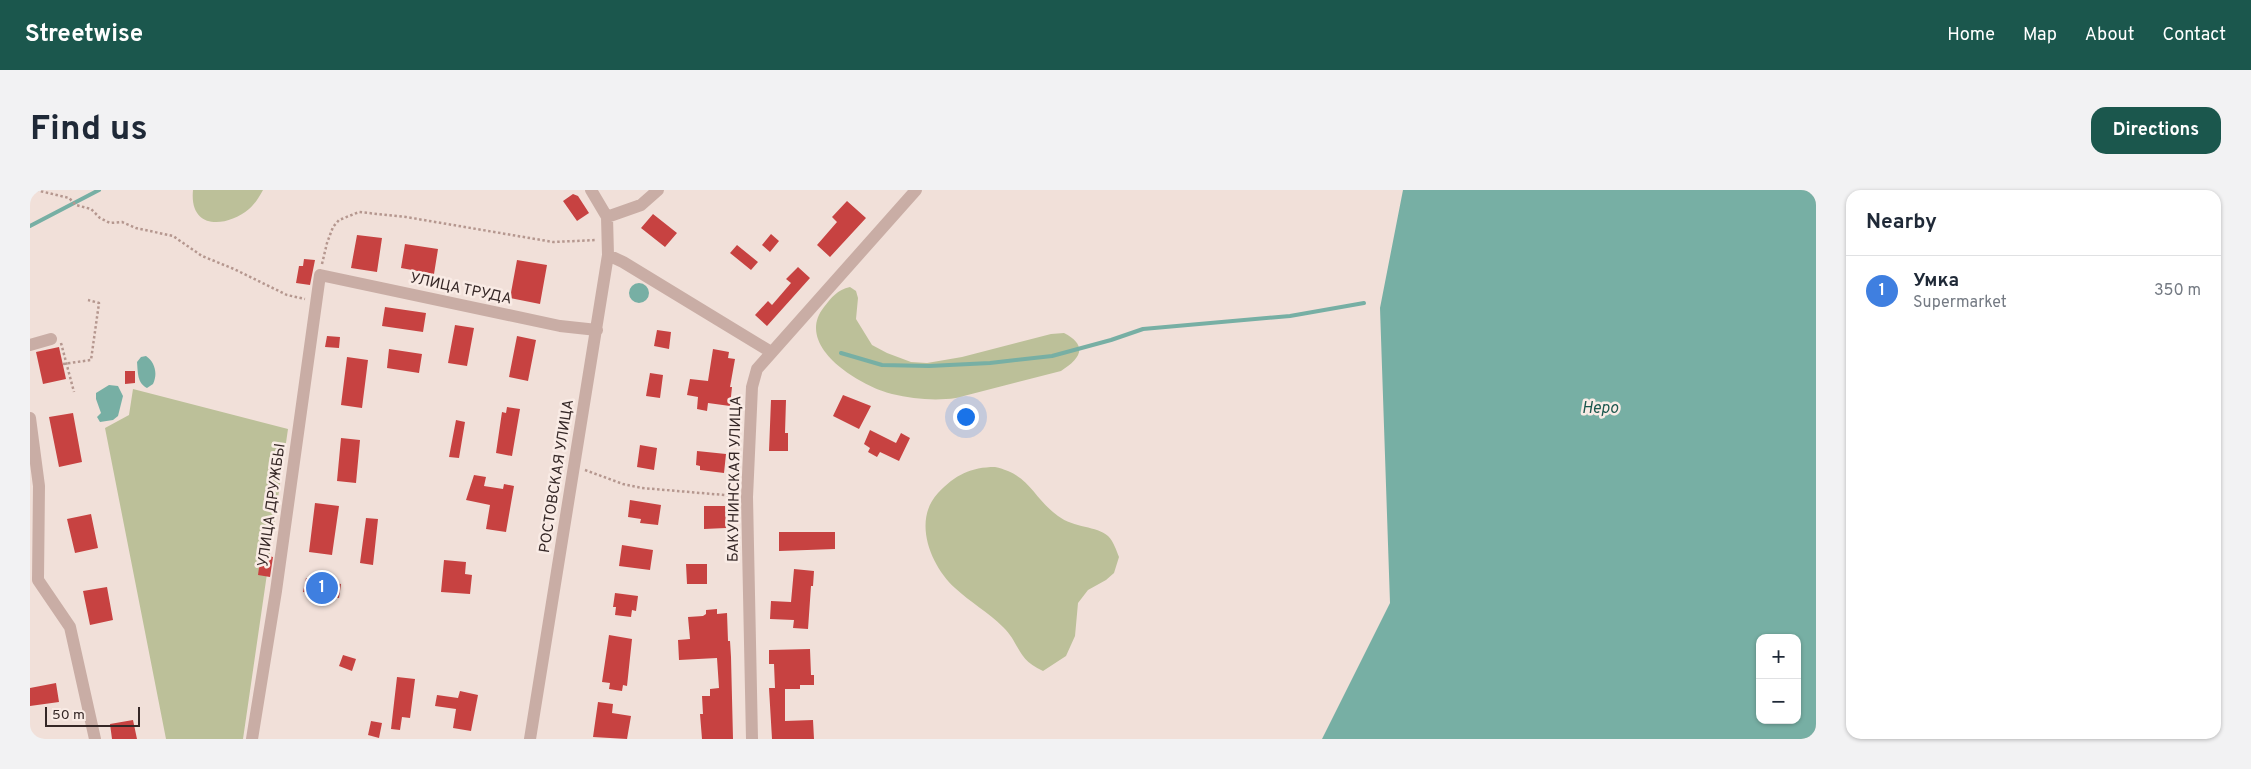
<!DOCTYPE html>
<meta charset="utf-8">
<style>
:root{--surface:#fff;--page:#f2f2f3;--text:#1f2937;--muted:#747a83;--line:#e0e1e3;--accent:#1b574d}
body{margin:0;font-family:Overpass,sans-serif;background:var(--page);color:var(--text)}
.controls{position:absolute;right:15px;bottom:15px;display:grid;overflow:hidden;border-radius:10px;box-shadow:0 1px 4px #0004}
.controls button{width:45px;height:45px;display:grid;place-items:center;padding:0;border:0;border-bottom:1px solid var(--line);background:var(--surface);color:var(--text);font:25px sans-serif}
.scale{position:absolute;left:15px;bottom:12px;width:95px;box-sizing:border-box;padding-left:5px;border:2px solid #352726;border-top:0;font-size:14px;line-height:18px;white-space:nowrap;color:#352726;-webkit-text-stroke:4px #f9ebe5;paint-order:stroke}
.you{position:absolute;left:935px;top:226px;width:18px;height:18px;margin:-12px;border:4px solid #fff;border-radius:50%;background:#1a73e8;box-shadow:0 0 0 8px #1a73e833}
.badge{display:grid;place-items:center;width:32px;height:32px;border-radius:50%;background:var(--accent);color:#fff;font-size:16px;font-weight:700}
.pin{position:absolute;translate:-50% -50%;border:2px solid #fff;box-shadow:0 1px 5px #0006}
.list{margin:0;padding:0;list-style:none}
h2{display:flex;justify-content:space-between;align-items:center;height:65px;margin:0;padding:0 20px;font-size:21px}
h2 small{font-size:16px;font-weight:400;color:var(--muted)}
.list li{display:grid;grid-template-columns:32px 1fr auto;gap:15px;align-items:center;box-sizing:border-box;height:70px;padding:0 20px;border-top:1px solid var(--line)}
.list b{display:block;font-size:19px;white-space:nowrap}
.list p{margin:0;font-size:16px;white-space:nowrap;color:var(--muted)}
.list em{font-size:16px;font-style:normal;color:var(--muted)}
.map{position:relative;flex:none;width:1786px;height:549px;overflow:hidden;border-radius:15px}
header{display:flex;align-items:center;gap:30px;box-sizing:border-box;height:70px;padding:0 25px;background:var(--accent);color:#fff}
header strong{font-size:24px}
nav{display:flex;gap:28px;margin-inline-start:auto;font-size:18px}
.intro{display:flex;align-items:center;justify-content:space-between;box-sizing:border-box;height:120px;padding:0 30px}
h1{margin:0;font-size:35px}
.button{padding:12px 22px;border-radius:15px;background:var(--accent);color:#fff;font-size:18px;font-weight:700}
main{display:flex;gap:30px;padding:0 30px}
aside{flex:1;background:var(--surface);border-radius:15px;box-shadow:0 1px 4px #0004}
.map>svg:first-child{display:block}
.green{fill:#bcc099}
.water{fill:#77afa4;fill-rule:evenodd}
.lines{fill:none;stroke-linecap:round;stroke-linejoin:round}
.stream{stroke:#77afa4;stroke-width:4}
.building{fill:#c74241}
.path{stroke:#b5978f;stroke-width:2.5;stroke-dasharray:2.5 2.5;stroke-linecap:butt}
.minor{stroke:#c9ada5;stroke-width:12}
.labels{text-anchor:middle;stroke-width:5;stroke-linejoin:round;paint-order:stroke}
.street-label{font-size:15px;fill:#352726;stroke:#f9ebe5}
.water-label{font-size:16px;font-style:italic;fill:#1b574d;stroke:#f9ebe5}
</style>
<header>
<strong>Streetwise</strong>
<nav><a>Home</a><a>Map</a><a>About</a><a>Contact</a></nav>
</header>
<div class="intro"><h1>Find us</h1><a class="button">Directions</a></div>
<main>
<div class="map">
<svg width="1786" height="549" viewBox="0 0 1786 549">
<rect width="100%" height="100%" fill="#f1e0d9"/>
<!-- green -->
<path class="green" d="M163,0H233C229,7 225,14 219,19C196,38 159,40 163,0Z
M820,97L826,101L828,108L826,129L842,155L857,163L881,172L897,173L932,167L1021,144L1034,143C1059,156 1050,169 1031,181L926,208C905,211 883,209 862,204C830,196 763,156 794,117C802,107 807,100 820,97Z
M103,199L258,239L213,549H136L75,238L99,225Z
M965,277C1001,285 1002,307 1028,326C1044,338 1067,336 1078,346C1084,352 1086,360 1089,367L1084,383L1076,390L1058,400L1048,413L1045,446L1036,466L1013,481C986,469 990,453 973,437C958,422 940,412 925,398C901,376 882,331 908,303C925,285 941,277 965,277Z"/>
<!-- water -->
<path class="water" d="M1373,0H1786V549H1292L1360,413L1350,118ZM1730,448H1767V530H1730Z
M599 103a10 10 0 1 1 20 0a10 10 0 1 1-20 0Z
M116,166C125,172 128,184 123,194L117,198C107,193 108,182 107,172L111,167Z
M79,195L88,196L93,206L88,226L83,230L70,232L67,227L71,223L66,209V203Z"/>
<g class="lines">
<!-- stream -->
<path class="stream" d="M0,36L69,0
M811,163L852,175L899,176L960,173L1022,166L1081,150L1113,139L1260,126L1334,113"/>
</g>
<!-- building -->
<path class="building" d="M543,4L548,6L559,23L547,31L533,11Z
M817,11L836,28L800,67L787,55L807,32L802,27Z
M623,24L647,43L635,57L611,38Z
M741,44L749,51L740,62L732,55Z
M327,45L352,48L347,82L321,78Z
M375,54L408,59L404,84L371,78Z
M707,55L728,72L721,80L700,63Z
M274,69L285,70L280,95L266,93L269,76H273Z
M487,70L517,75L510,114L480,108Z
M768,77L780,88L737,136L725,125L738,111L742,115L761,93L756,89Z
M355,117L396,123L393,142L352,136Z
M425,135L444,138L437,176L418,173Z
M627,140L641,142L639,159L624,156Z
M297,146L310,147L309,158L295,157Z
M487,146L506,150L498,191L479,187Z
M29,157L36,189L13,194L6,162Z
M359,159L392,164L389,183L357,178Z
M683,159L699,162L698,168L705,169L700,197H702L700,216L678,213L677,221L667,219L668,207L657,205L660,189L678,191Z
M317,167L338,170L332,218L311,215Z
M95,181H105V193L95,194Z
M620,183L633,185L630,208L616,206Z
M813,205L841,216L829,239L803,226Z
M741,210H756L755,243H758V261H739Z
M477,217L490,219L482,266L466,263L472,222L476,223Z
M43,223L52,272L29,277L19,227Z
M426,230L435,232L429,268L419,267Z
M840,240L866,253L871,243L880,248L869,271L850,262L847,267L838,262L840,258L834,254Z
M311,248L330,250L326,293L307,291Z
M610,255L627,258L624,280L607,277Z
M667,261L696,264L694,283L670,280V276L666,275Z
M444,285L456,287L454,296L473,299L474,294L484,296L476,342L456,339L460,315L436,310Z
M600,310L631,315L628,335L610,333L611,329L598,327Z
M285,313L309,316L302,365L279,362Z
M674,316H695L696,338L674,339Z
M61,324L68,358L45,363L37,329Z
M336,328L348,329L343,375L330,373Z
M749,342H805V359L749,361Z
M592,355L623,360L620,380L589,376Z
M232,365L243,367L240,387L228,385L230,370H232Z
M414,370L436,372L435,384L442,385L440,404L411,402Z
M656,374H677V394H657Z
M764,379L784,381L783,396H781L778,439L763,438L764,430L740,429L741,411L761,412Z
M276,388L311,394L309,408L273,402Z
M77,397L83,430L60,435L53,401Z
M585,403L608,406L606,421L602,420L601,427L585,425L586,417H583Z
M687,419V424L697,423L698,451H700L701,467L703,549H672L670,524H673L672,506H680V499L689,498L687,468L649,470L648,450L660,449L658,427L673,426L676,424V420Z
M579,445L602,449L597,496L593,495L592,501L579,499L580,493L572,492Z
M780,459L781,485H784V495H770V499H755V531L783,530L784,549H742L739,498H745L744,474H739V460Z
M313,465L326,469L322,481L309,476Z
M367,487L385,489L380,528L372,527L370,540L361,539Z
M26,493L29,512L0,516V498Z
M430,501L448,505L441,541L423,538L426,519L405,516L407,505L428,508Z
M568,512L583,514L582,523L601,526L597,549L563,547Z
M103,530L107,549H82L80,534Z
M341,531L352,533L349,548L338,545Z"/>
<g class="lines">
<!-- path -->
<path class="path" d="M6,0L39,8L46,15L61,19L70,28L80,33L92,32L106,38L143,46L172,66L204,79L257,105L275,109
M292,74L297,53L303,37L309,30L329,22L376,27L523,52L567,50
M31,153L44,202
M33,174L61,170L69,113L58,110
M555,280L593,294L612,298L706,306"/>
<!-- minor -->
<path class="minor" d="M577,27L611,15L628,0
M578,65L593,72L741,162
M0,155L21,149
M0,228L9,296L8,390L40,437L65,549
M222,549L246,401L290,85L530,136L567,140
M500,549L578,65L577,27L561,0
M722,549L717,307L722,197L727,179L886,0"/>
</g>
<g class="labels">
<!-- street labels -->
<g class="street-label">
<text transform="translate(431 98) rotate(12)" y="5">УЛИЦА ТРУДА</text>
<text transform="translate(526 286) rotate(-81)" y="5">РОСТОВСКАЯ УЛИЦА</text>
<text transform="translate(704 289) rotate(-89)" y="5">БАКУНИНСКАЯ УЛИЦА</text>
<text transform="translate(241 315) rotate(-82)" y="5">УЛИЦА ДРУЖБЫ</text>
</g>
<!-- water labels -->
<g class="water-label">
<text x="1570" y="223">Неро</text>
</g>
</g>
</svg>
<div class="controls">
<button>+</button>
<button>−</button>
</div>
<div class="scale">50 m</div>
<div class="you"></div>
<div class="pin badge" style="left:292px;top:398px;background:#3f7fe0">1</div>
</div>
<aside>
<h2>Nearby<small></small></h2>
<ul class="list">
<li><span class="badge" style="background:#3f7fe0">1</span><div><b>Умка</b><p>Supermarket</p></div><em>350 m</em></li>
</ul>
</aside>
</main>
